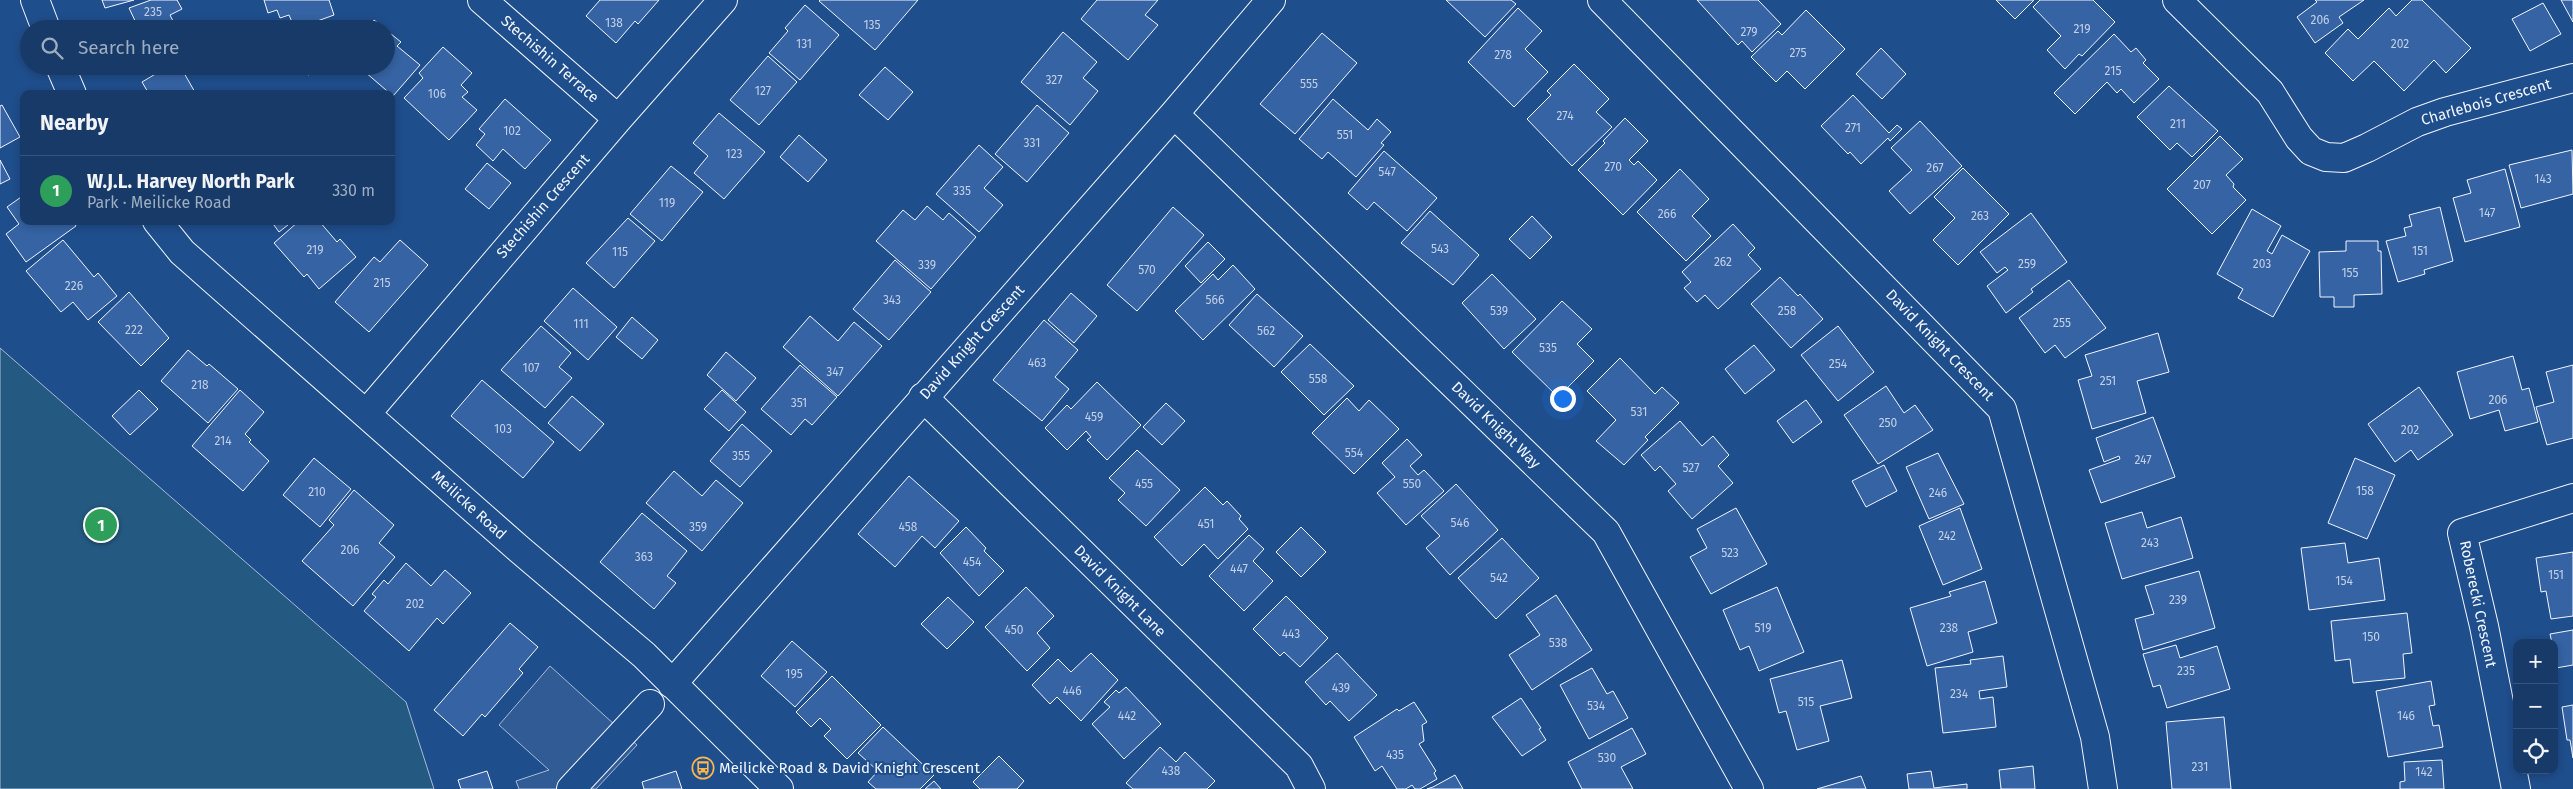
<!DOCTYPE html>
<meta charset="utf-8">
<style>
:root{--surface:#173a69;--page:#20416f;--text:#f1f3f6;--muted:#9eadc0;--line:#36547d;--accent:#bca0f2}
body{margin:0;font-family:"Fira Sans",sans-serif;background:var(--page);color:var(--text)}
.controls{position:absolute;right:15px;bottom:15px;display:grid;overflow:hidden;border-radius:10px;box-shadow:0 2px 8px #0003}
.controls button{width:45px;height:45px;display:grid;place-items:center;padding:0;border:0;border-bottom:1px solid var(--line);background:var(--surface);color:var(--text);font:25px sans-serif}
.you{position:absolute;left:1562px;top:398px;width:18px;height:18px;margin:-12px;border:4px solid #fff;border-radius:50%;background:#1a73e8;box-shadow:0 0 0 8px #1a73e833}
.badge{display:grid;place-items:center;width:32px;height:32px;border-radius:50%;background:var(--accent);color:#fff;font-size:16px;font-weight:700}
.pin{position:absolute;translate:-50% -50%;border:2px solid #fff;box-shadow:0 1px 5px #0006}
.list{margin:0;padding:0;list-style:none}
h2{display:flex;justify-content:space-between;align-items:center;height:65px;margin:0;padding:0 20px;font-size:21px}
h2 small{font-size:16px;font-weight:400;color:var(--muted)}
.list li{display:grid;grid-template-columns:32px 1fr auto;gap:15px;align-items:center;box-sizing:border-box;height:70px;padding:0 20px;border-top:1px solid var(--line)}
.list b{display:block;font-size:19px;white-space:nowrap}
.list p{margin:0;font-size:16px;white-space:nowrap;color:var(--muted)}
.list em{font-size:16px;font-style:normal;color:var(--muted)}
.icon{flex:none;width:28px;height:28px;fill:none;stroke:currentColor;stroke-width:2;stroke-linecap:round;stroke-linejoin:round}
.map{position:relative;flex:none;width:2573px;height:789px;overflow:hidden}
.search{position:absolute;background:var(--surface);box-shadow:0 2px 8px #0003;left:20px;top:20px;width:375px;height:55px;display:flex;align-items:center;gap:12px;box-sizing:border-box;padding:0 18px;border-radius:28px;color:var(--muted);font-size:19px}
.panel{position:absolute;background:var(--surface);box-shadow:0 2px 8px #0003;left:20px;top:90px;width:375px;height:135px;border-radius:10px}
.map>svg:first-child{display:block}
.green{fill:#245a82;stroke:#a8bbd7}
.parking{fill:#305b95;stroke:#a8bbd7}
.building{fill:#3563a3;stroke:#f2f6ff}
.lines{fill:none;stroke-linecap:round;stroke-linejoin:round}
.minor-casing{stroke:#f2f6ff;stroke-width:30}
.minor{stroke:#1f4e8c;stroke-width:28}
.labels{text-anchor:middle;stroke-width:4;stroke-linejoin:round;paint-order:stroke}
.number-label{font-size:12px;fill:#c3d1e8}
.street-label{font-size:15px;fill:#f2f6ff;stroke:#1f4e8c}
.poi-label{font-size:15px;fill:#f2f6ff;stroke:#1f4e8c;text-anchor:start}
</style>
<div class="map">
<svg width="2573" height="789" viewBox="0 0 2573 789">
<rect width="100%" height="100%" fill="#1f4e8c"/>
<!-- green -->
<path class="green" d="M0,348L406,702L434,789H0Z"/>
<!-- parking -->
<path class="parking" d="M550,666L637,745L596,789H519L516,781L549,770L499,725Z"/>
<!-- building -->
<path class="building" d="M102,0H134L105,8Z
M151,0H177L182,9L170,15L177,29H134L138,27L129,8Z
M264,0H329L334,15L295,29L289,15L280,18L277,10L268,13Z
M600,0H659L638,24L635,21L616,43L586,16Z
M820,0H918L875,50L819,1Z
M1097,0H1158L1145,15L1158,25L1128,60L1081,19Z
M1446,0H1511L1516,4L1485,37Z
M1697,0H1758L1781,24L1752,52L1742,41L1738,45Z
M1996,0H2034L2015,19Z
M2040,0H2093L2115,22L2082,56L2079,54L2065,69L2047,50L2061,36L2033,7Z
M2315,0H2364L2339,17L2343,23L2315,43L2297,17L2317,2Z
M2412,0H2422L2471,48L2446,73L2434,60L2404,91L2374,61L2353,81L2325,53L2348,29L2358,39L2389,8L2396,16Z
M2561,0H2573V22Z
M2543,3L2561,34L2530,51L2512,19Z
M805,5L839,35L800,80L769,53L788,31L785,28Z
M1518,8L1542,31L1525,49L1548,72L1514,107L1468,62Z
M1806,10L1845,49L1805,89L1787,71L1776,82L1751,57L1778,31L1782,35Z
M374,20L385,29H367Z
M386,30L401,42L397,46L420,65L393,96L358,66H386Z
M1063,32L1097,62L1083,78L1098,91L1070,125L1021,82Z
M1322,33L1357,63L1295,134L1260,104Z
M2114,34L2131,52L2136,48L2146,60L2143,63L2159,79L2134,103L2121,89L2117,93L2107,82L2075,114L2054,93Z
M443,47L472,73L461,85L468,92L462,97L477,110L449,140L404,98L423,78L419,73Z
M1881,48L1906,74L1882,99L1856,74Z
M768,56L797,82L759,125L730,100Z
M1574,64L1609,99L1596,112L1612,127L1572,166L1527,119L1551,95L1547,91Z
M131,66H151L135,74Z
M169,66H180L196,94H149L142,82Z
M304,66H329L308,75Z
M885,67L913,92L888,120L859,95Z
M2169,86L2218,131L2192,157L2177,143L2170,150L2137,117Z
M1853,95L1889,133L1897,125L1902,129L1890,141L1888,138L1861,164L1850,152L1848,154L1821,126Z
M505,99L551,140L525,169L503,149L493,161L476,145L485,134L479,129Z
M1333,99L1368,130L1377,119L1391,132L1381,143L1384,145L1356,177L1328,152L1322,159L1299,139Z
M2,105L20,137L0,148V106Z
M1037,105L1069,133L1027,182L995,154Z
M719,113L765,152L724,199L694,173L708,156L693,143Z
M1625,118L1648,141L1629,160L1634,165L1638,161L1657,180L1623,215L1578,170L1605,143L1603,141Z
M1920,121L1962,166L1910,214L1889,191L1912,170L1891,148Z
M799,135L827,160L808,182L780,157Z
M2220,136L2243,159L2226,175L2234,184L2233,187L2246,200L2212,234L2167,189Z
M979,145L1003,167L984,188L1003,205L979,232L936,194Z
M2572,150L2573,194L2521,208L2509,165Z
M1384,151L1437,198L1407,231L1374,202L1367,210L1348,193Z
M0,160L10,179L0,184Z
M487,163L511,183L489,209L465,189Z
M671,166L703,192L662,241L630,214Z
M1963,168L2009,214L1958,265L1933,240L1955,218L1934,197Z
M1680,169L1709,199L1692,216L1711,236L1686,261L1637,212Z
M2505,169L2520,227L2465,242L2453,198L2471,193L2467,180Z
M24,195V221H73L76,226L26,262L6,234L19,224L7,207Z
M927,206L943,220L949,213L976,237L931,289L876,241L903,210L915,220Z
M1173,207L1204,235L1137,311L1107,285Z
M2440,207L2453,261L2424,270L2425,274L2398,282L2386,241L2406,236L2404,228L2412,226L2409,215Z
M2252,209L2281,226L2267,251L2272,254L2282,235L2310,251L2273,317L2238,298L2243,289L2217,274Z
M1430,211L1479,255L1453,285L1401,243Z
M2031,213L2067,262L2031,289L2033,292L2006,313L1987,286L2008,270L2005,267L1997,273L1980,252Z
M1532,216L1552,237L1530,259L1509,239Z
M628,218L655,241L614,288L586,263Z
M271,221H293L279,232Z
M299,221H319L337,242L340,239L356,257L319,289L307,274L304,277L274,243Z
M1733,224L1755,248L1748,255L1761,269L1718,309L1705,295L1697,302L1684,288L1691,282L1682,272Z
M63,240L94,277L98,273L117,296L88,320L73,302L61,312L26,271Z
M400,240L428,265L369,332L335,302L374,257L380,262Z
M2346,241H2378V251H2381L2382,294L2354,295V307H2334V297H2320L2319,252L2346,251Z
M1208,242L1225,259L1201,283L1185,266Z
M895,260L931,292L889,340L853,309Z
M1233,265L1255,289L1203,340L1175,311L1213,274L1218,280Z
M1492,274L1536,319L1504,349L1462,303Z
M1780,277L1798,296L1800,294L1823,319L1791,348L1751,304Z
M2069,280L2106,328L2065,358L2055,345L2045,353L2019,318Z
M573,288L617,327L588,360L544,321Z
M129,292L169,338L141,366L98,322Z
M1071,293L1097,316L1074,343L1048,320Z
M1257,294L1303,336L1274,367L1229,325Z
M1562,301L1592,329L1577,344L1594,361L1558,397L1512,352Z
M810,316L838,341L854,322L882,346L838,396L783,347Z
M632,317L658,340L642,359L616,337Z
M1044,320L1078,350L1055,377L1069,389L1042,421L993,380Z
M541,326L571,353L559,367L572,378L545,408L501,370Z
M1838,326L1874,372L1838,401L1801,355Z
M2158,333L2169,372L2137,381L2146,413L2092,429L2078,380L2092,376L2085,355Z
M1310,344L1354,386L1324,415L1281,372Z
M1754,345L1775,370L1745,394L1725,369Z
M188,350L207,366L209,364L238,389L208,423L161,381Z
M726,352L756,378L736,401L707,375Z
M2513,356L2522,390L2529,388L2538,422L2505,431L2499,410L2470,419L2457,372Z
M1620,358L1655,394L1662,387L1679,403L1645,437L1648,440L1624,465L1596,441L1616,420L1587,391Z
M800,365L837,397L812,425L805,419L791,435L761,409Z
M2573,365V438L2547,445L2536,407L2554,402L2546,372Z
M482,380L554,442L523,478L451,416Z
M1097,382L1141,425L1107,460L1087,440L1091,437L1086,431L1067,450L1045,428L1067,405L1071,409Z
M1886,386L1904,413L1915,405L1933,430L1878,464L1844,415Z
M2419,387L2453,435L2418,460L2411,450L2395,462L2368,424Z
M139,390L158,409L130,435L112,416Z
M240,390L264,412L245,434L251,440L249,442L269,461L243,491L192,446Z
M722,390L746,412L729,431L704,409Z
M572,396L604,424L580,451L548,423Z
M1347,398L1359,411L1369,400L1399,429L1354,474L1312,433Z
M1806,400L1822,422L1793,443L1777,421Z
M1166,403L1185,421L1162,445L1143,427Z
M2153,417L2175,477L2101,503L2089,470L2120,459L2119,456L2104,462L2096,438Z
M1680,421L1702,446L1713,436L1729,455L1718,466L1733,483L1692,519L1668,491L1676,484L1660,466L1655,471L1641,455Z
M742,424L772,451L740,487L710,461Z
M1407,439L1422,455L1410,466L1418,475L1424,470L1444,491L1406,525L1377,493L1395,477L1382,463Z
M1137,450L1180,490L1146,526L1118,500L1125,493L1109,478Z
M1938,453L1964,504L1929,519L1906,467Z
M314,458L351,489L320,527L283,495Z
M2355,458L2395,475L2367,539L2328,523Z
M1884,465L1897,491L1866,507L1852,481Z
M674,471L702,496L716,480L743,503L702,551L646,503Z
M909,476L959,521L935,548L922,536L895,567L858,534Z
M1456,484L1498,530L1450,575L1426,548L1440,536L1421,516Z
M1205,487L1223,505L1227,501L1241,516L1239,519L1248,529L1218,559L1204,544L1182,566L1154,537Z
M354,490L394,525L379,543L395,557L353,606L302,561L334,525L329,520Z
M1736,508L1767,564L1711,594L1690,557L1707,548L1697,529Z
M1960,508L1982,569L1943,585L1919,526Z
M2142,512L2147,528L2181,517L2193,558L2122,579L2105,523Z
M642,513L687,551L667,576L676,583L654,609L600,562Z
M966,527L986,548L984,551L1004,571L979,596L940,553Z
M1301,527L1326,552L1301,577L1276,552Z
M1249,535L1264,549L1253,561L1273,581L1244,611L1209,576Z
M1502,538L1539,578L1496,619L1458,578Z
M2345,543L2348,563L2379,558L2385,600L2309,610L2301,548Z
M2573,552V616L2551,619L2546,591L2541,592L2536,558Z
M406,563L431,586L445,570L471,593L443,624L437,618L409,651L364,611L376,597L372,594L384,580L388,584Z
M2199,571L2215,628L2143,650L2135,619L2154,614L2145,586Z
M1985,581L1997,623L1968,632L1973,652L1927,666L1910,608L1951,596L1949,592Z
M1026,587L1054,616L1037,633L1050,648L1027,671L985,627Z
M1777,587L1804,652L1759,671L1749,646L1740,650L1723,610Z
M1556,595L1592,650L1532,690L1509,655L1540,635L1526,615Z
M1286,596L1328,638L1300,667L1284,652L1280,656L1253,629Z
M948,597L974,622L947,649L921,624Z
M2407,613L2412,653L2403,654L2405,678L2353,683L2350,659L2335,661L2331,621Z
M510,623L538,647L519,669L523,673L485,717L482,714L463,736L434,710Z
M2573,630V665L2556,668L2554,643H2552L2550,634Z
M792,641L827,672L795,707L761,676Z
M2176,645L2180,658L2217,646L2230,689L2167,708L2160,685L2153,687L2143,654Z
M1091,653L1118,680L1081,721L1057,697L1050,704L1032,685L1058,659L1071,672Z
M1337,653L1377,695L1349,721L1330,701L1326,705L1305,682Z
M2003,656L2007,687L1979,691L1980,699L1993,697L1996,727L1943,733L1935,668L1971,664L1970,660Z
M1842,660L1852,698L1820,706L1829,741L1797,750L1786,711L1779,713L1770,679Z
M1592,668L1607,694L1613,691L1628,718L1589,739L1560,685Z
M832,676L881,725L847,759L824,736L831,729L820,718L811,727L796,712Z
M2431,681L2435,705L2429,706L2433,726L2439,725L2443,747L2388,757L2376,691Z
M1126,687L1161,724L1124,759L1092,724L1110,707L1104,702L1116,690L1119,693Z
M1521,698L1541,728L1539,729L1546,740L1522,756L1492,717Z
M1414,702L1427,722L1422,725L1424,741L1419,744L1436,771L1434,773L1437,779L1420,789H1415L1412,785L1406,789H1397L1382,766L1375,771L1354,737L1397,709L1399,711Z
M2573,705V758L2570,740H2567L2562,707Z
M2224,717L2231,789H2172L2166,722Z
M883,727L934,775L920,789H876L868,782L878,771L858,753Z
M1632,728L1646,754L1621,767L1633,789H1582L1568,762Z
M1160,747L1176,762L1185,752L1215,781L1207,789H1133L1126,783Z
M999,756L1024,781L1017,789H980L973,782Z
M2442,760L2444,789H2400V782L2405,781L2404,762Z
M2033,766L2035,789H2001L1999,770Z
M487,771L493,789H461L458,780Z
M676,771L682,789H644L642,782Z
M1931,771L1934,788L1967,784V789H1909L1907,774Z
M1455,775L1463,789H1427L1433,787Z
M1861,776L1866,789H1817Z
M934,781L941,789H925Z"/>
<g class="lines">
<!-- minor casing -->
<g class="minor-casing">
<path id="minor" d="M35,0L46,29
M482,0L618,119
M1602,0L2002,409L2095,737L2103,789
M2177,0L2270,92L2299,138L2311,151L2326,157L2344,158L2367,148L2417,122L2445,112L2573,78
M60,66L72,94
M1174,114L1606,532L1749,789
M157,221L182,252L519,549L644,655L779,789
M923,397L1299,766L1311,789
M366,414L618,119L723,0
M672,684L1174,114L1271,0
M571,789L650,704
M2516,789L2484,626L2462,533L2573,498"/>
</g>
<!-- minor -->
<use href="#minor" class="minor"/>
</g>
<!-- icons -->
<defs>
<g id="bus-ring" transform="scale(1.125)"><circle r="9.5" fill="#1f4e8c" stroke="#ffb74d" stroke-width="1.5"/><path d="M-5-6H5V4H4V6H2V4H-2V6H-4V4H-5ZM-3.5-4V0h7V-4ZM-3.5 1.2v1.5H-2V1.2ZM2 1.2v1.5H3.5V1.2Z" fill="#ffb74d"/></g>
</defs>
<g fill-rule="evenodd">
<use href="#bus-ring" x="703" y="768"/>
</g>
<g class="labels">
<!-- number labels -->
<g class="number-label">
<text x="153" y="16">235</text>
<text x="2320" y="24">206</text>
<text x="614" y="27">138</text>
<text x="872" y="29">135</text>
<text x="2082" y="33">219</text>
<text x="1749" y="36">279</text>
<text x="804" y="48">131</text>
<text x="2400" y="48">202</text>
<text x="1798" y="57">275</text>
<text x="1503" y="59">278</text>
<text x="2113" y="75">215</text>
<text x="1054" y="84">327</text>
<text x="1309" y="88">555</text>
<text x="763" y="95">127</text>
<text x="437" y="98">106</text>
<text x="1565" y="120">274</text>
<text x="2178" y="128">211</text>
<text x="1853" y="132">271</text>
<text x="512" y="135">102</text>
<text x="1345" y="139">551</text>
<text x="1032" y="147">331</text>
<text x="734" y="158">123</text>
<text x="1613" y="171">270</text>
<text x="1935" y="172">267</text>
<text x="1387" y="176">547</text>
<text x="2543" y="183">143</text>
<text x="2202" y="189">207</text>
<text x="962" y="195">335</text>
<text x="667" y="207">119</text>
<text x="2487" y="217">147</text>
<text x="1667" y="218">266</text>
<text x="1980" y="220">263</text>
<text x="1440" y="253">543</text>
<text x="315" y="254">219</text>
<text x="2420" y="255">151</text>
<text x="620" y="256">115</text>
<text x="1723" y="266">262</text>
<text x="2027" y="268">259</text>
<text x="2262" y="268">203</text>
<text x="927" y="269">339</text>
<text x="1147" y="274">570</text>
<text x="2350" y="277">155</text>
<text x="382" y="287">215</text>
<text x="74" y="290">226</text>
<text x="892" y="304">343</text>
<text x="1215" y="304">566</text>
<text x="1499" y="315">539</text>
<text x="1787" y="315">258</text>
<text x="2062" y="327">255</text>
<text x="581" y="328">111</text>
<text x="134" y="334">222</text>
<text x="1266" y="335">562</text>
<text x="1548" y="352">535</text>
<text x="1037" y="367">463</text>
<text x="1838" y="368">254</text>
<text x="531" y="372">107</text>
<text x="835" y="376">347</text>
<text x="1318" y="383">558</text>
<text x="2108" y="385">251</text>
<text x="200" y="389">218</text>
<text x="2498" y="404">206</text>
<text x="799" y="407">351</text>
<text x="1639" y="416">531</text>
<text x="1094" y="421">459</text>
<text x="1888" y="427">250</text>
<text x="503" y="433">103</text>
<text x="2410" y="434">202</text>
<text x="223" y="445">214</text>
<text x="1354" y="457">554</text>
<text x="741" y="460">355</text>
<text x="2143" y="464">247</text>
<text x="1691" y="472">527</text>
<text x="1144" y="488">455</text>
<text x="1412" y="488">550</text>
<text x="2365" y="495">158</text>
<text x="317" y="496">210</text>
<text x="1938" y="497">246</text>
<text x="1460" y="527">546</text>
<text x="1206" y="528">451</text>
<text x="698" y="531">359</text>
<text x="908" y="531">458</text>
<text x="1947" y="540">242</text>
<text x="2150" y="547">243</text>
<text x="350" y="554">206</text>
<text x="1730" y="557">523</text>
<text x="644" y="561">363</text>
<text x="972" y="566">454</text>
<text x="1239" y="573">447</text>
<text x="2556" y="579">151</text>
<text x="1499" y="582">542</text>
<text x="2344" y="585">154</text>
<text x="2178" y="604">239</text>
<text x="415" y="608">202</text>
<text x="1763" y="632">519</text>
<text x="1949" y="632">238</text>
<text x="1014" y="634">450</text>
<text x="1291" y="638">443</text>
<text x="2371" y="641">150</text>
<text x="1558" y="647">538</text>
<text x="2186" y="675">235</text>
<text x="794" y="678">195</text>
<text x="1341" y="692">439</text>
<text x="1072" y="695">446</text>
<text x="1959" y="698">234</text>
<text x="1806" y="706">515</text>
<text x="1596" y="710">534</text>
<text x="1127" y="720">442</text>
<text x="2406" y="720">146</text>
<text x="1395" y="759">435</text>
<text x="1607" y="762">530</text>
<text x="2200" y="771">231</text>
<text x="1171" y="775">438</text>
<text x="2424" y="776">142</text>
</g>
<!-- street labels -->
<g class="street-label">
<text transform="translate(550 59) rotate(41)" y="5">Stechishin Terrace</text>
<text transform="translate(2486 102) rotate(-16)" y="5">Charlebois Crescent</text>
<text transform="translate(543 206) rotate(-49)" y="5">Stechishin Crescent</text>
<text transform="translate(972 342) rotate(-48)" y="5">David Knight Crescent</text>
<text transform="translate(1940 345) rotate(46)" y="5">David Knight Crescent</text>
<text transform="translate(1496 425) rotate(44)" y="5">David Knight Way</text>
<text transform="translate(469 505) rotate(42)" y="5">Meilicke Road</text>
<text transform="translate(1120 591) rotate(45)" y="5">David Knight Lane</text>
<text transform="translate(2478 604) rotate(78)" y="5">Roberecki Crescent</text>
</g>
<!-- poi labels -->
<g class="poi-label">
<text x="719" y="773">Meilicke Road &amp; David Knight Crescent</text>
</g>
</g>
</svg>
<div class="controls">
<button>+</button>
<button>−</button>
<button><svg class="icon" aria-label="locate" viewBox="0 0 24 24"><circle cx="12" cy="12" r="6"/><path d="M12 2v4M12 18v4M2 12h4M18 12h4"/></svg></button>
</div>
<div class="you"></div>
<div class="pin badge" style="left:101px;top:525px;background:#2e9e5b">1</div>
<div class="search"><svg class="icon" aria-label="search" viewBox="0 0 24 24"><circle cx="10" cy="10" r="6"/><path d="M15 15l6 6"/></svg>Search here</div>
<section class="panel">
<h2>Nearby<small></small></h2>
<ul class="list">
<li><span class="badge" style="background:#2e9e5b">1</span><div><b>W.J.L. Harvey North Park</b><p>Park · Meilicke Road</p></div><em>330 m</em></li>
</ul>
</section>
</div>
